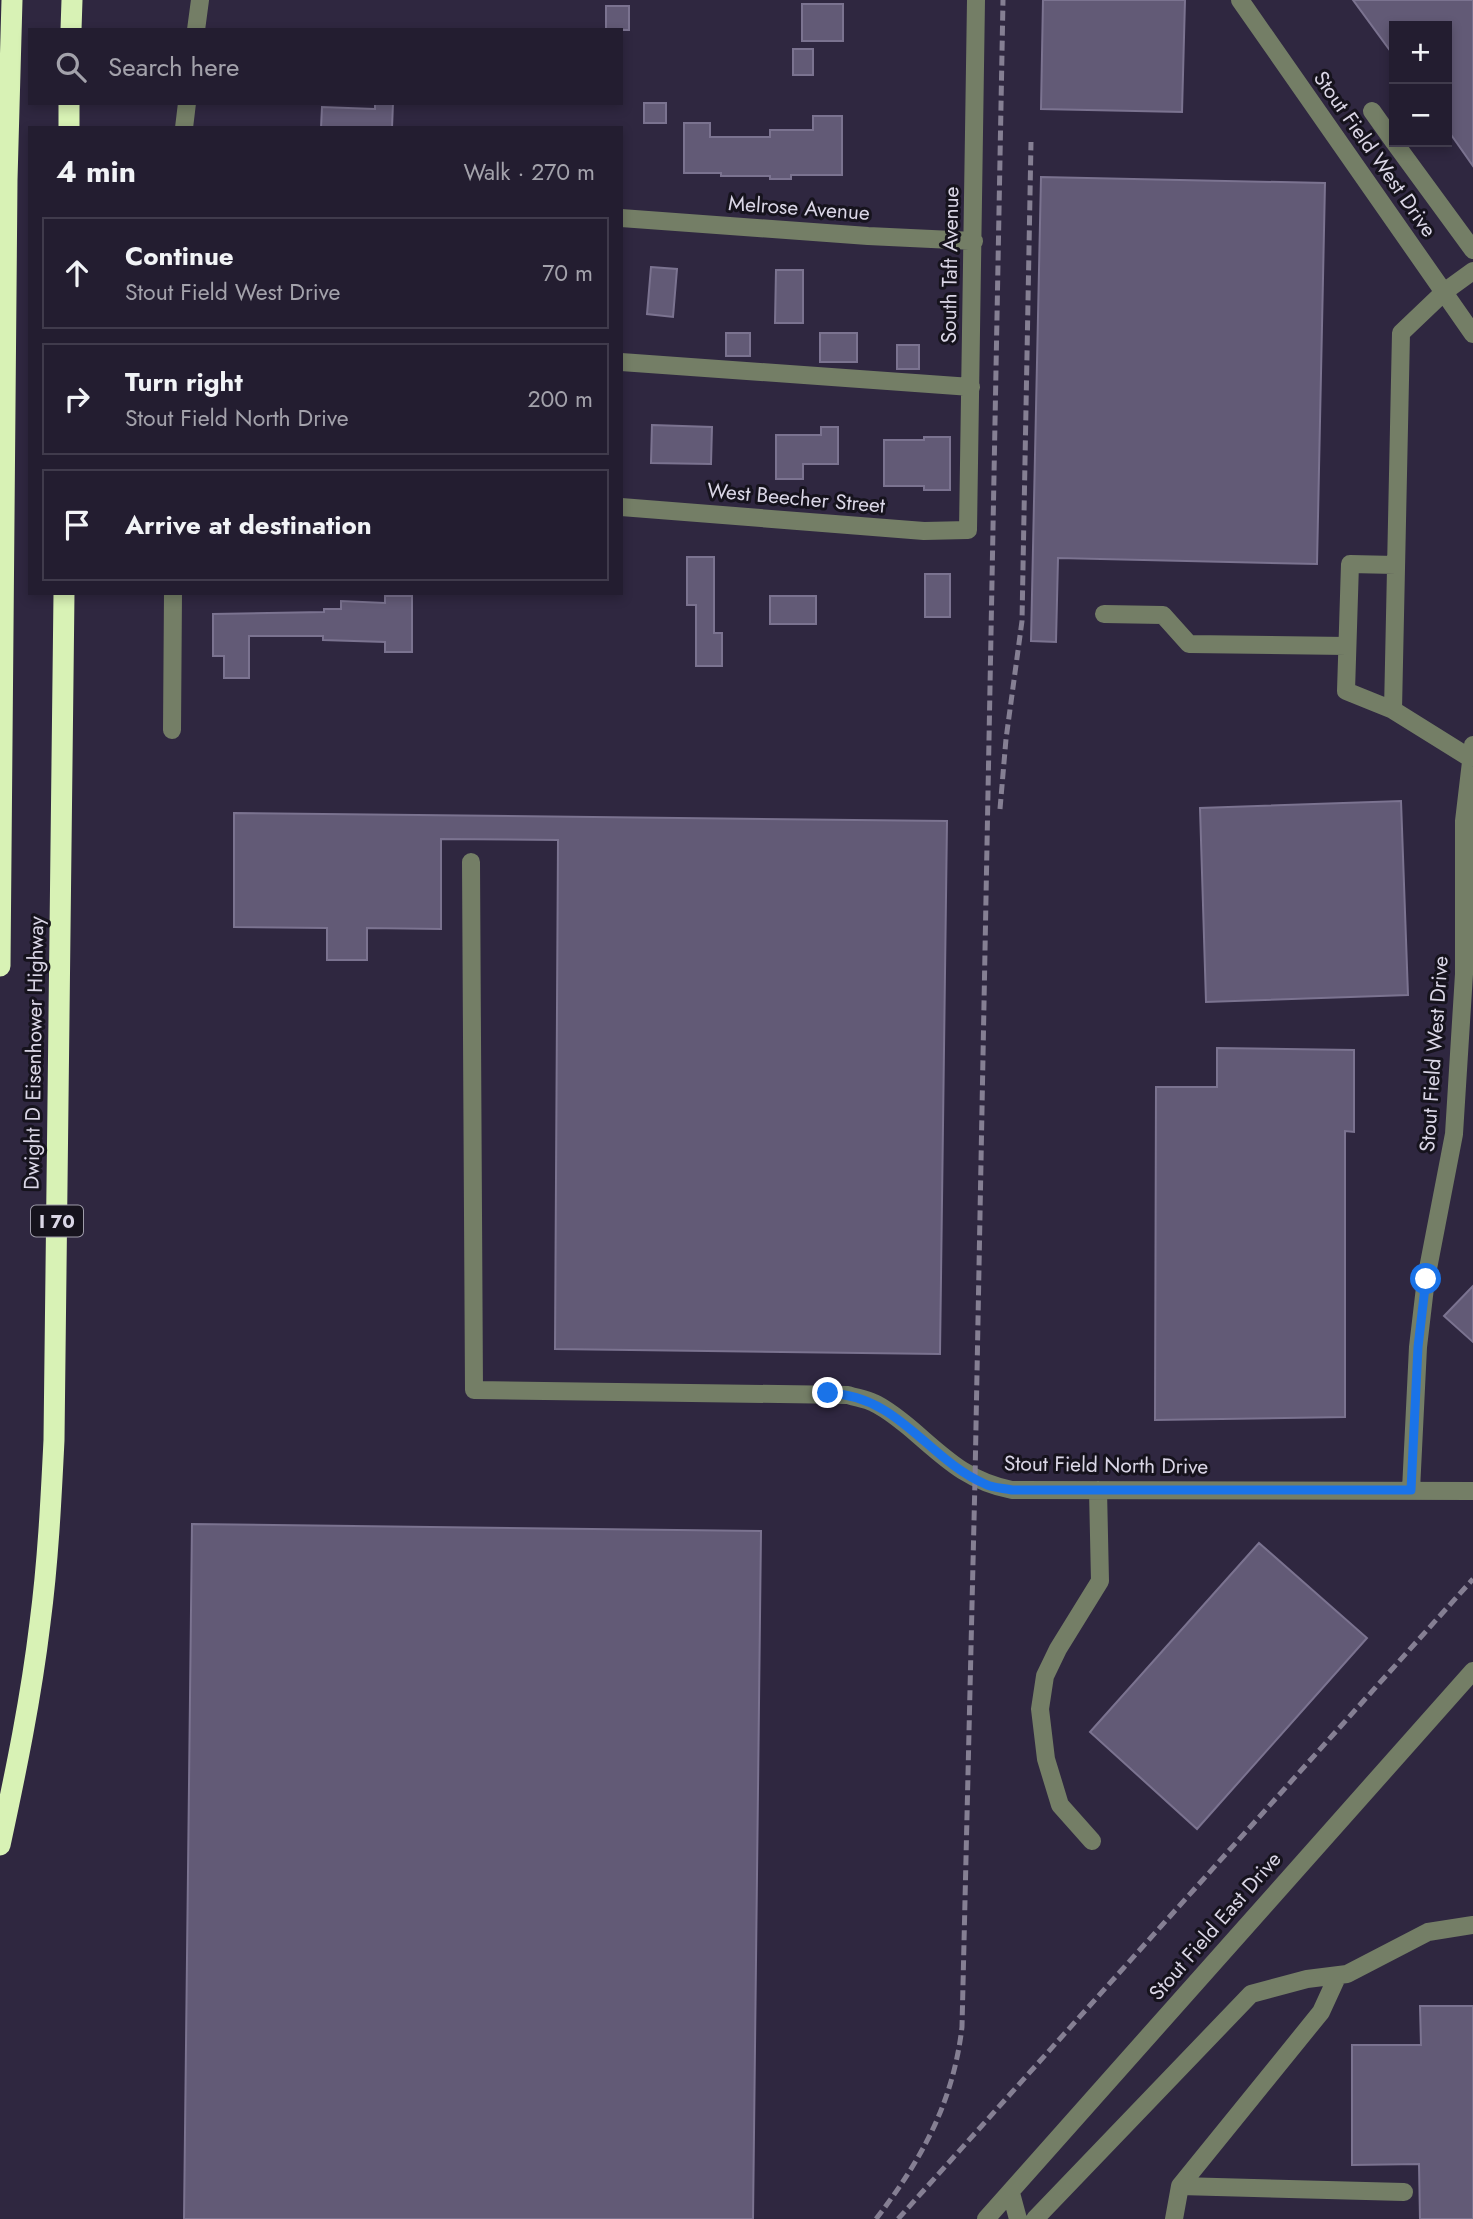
<!DOCTYPE html>
<meta charset="utf-8">
<style>
:root{--surface:#231d30;--page:#2f2a3c;--text:#f1f3f6;--muted:#a3a2ab;--line:#403b4c}
body{margin:0;font-family:Jost,sans-serif;background:var(--page);color:var(--text)}
.controls{position:absolute;right:21px;top:21px;display:grid;overflow:hidden;border-radius:0px;box-shadow:0 4px 10px #0003}
.controls button{width:63px;height:63px;display:grid;place-items:center;padding:0;border:0;border-bottom:2px solid var(--line);background:var(--surface);color:var(--text);font:35px sans-serif}
.stop{position:absolute;width:21px;height:21px;margin:-16px;border:5px solid #1a73e8;border-radius:50%;background:#fff}
.stop.end{background:#1a73e8;border-color:#fff;box-shadow:0 2px 7px #0008}
.list{margin:0;padding:0;list-style:none}
h2{display:flex;justify-content:space-between;align-items:center;height:91px;margin:0;padding:0 28px;font-size:30px}
h2 small{font-size:23px;font-weight:400;color:var(--muted)}
.list li{display:grid;grid-template-columns:46px 1fr auto;gap:21px;align-items:center;box-sizing:border-box;height:112px;margin:0 14px 14px;padding:0 14px;border:2px solid var(--line);border-radius:0px}
.list b{display:block;font-size:26px;white-space:nowrap}
.list p{margin:0;font-size:23px;white-space:nowrap;color:var(--muted)}
.list em{font-size:23px;font-style:normal;color:var(--muted)}
.icon{flex:none;width:38px;height:38px;fill:none;stroke:currentColor;stroke-width:2;stroke-linecap:round;stroke-linejoin:round}
.map{position:relative;flex:none;width:1473px;height:2219px;overflow:hidden}
.search{position:absolute;background:var(--surface);box-shadow:0 4px 10px #0003;left:28px;top:28px;width:595px;height:77px;display:flex;align-items:center;gap:18px;box-sizing:border-box;padding:0 24px;border-radius:0px;color:var(--muted);font-size:26px}
.panel{position:absolute;background:var(--surface);box-shadow:0 4px 10px #0003;left:28px;top:126px;width:595px;height:469px;border-radius:0px}
.map>svg:first-child{display:block}
.building{fill:#625a76;stroke:#7b7390;stroke-width:2}
.lines{fill:none;stroke-linecap:round;stroke-linejoin:round}
.minor{stroke:#747e66;stroke-width:18}
.highway{stroke:#d8f2b5;stroke-width:21}
.rail{stroke:#857f93;stroke-width:5;stroke-dasharray:10 5;stroke-linecap:butt}
.route{stroke:#1a73e8;stroke-width:9}
.labels{text-anchor:middle;stroke-width:6;stroke-linejoin:round;paint-order:stroke}
.shield{fill:#16131d;stroke:#9f9caa;stroke-width:2}
.shield-label{font-size:19px;font-weight:bold;fill:#dad6e6}
.street-label{font-size:21px;fill:#dad6e6;stroke:#16131d}
</style>
<div class="map">
<svg width="1473" height="2219" viewBox="0 0 1473 2219">
<rect width="100%" height="100%" fill="#2f2740"/>
<!-- building -->
<path class="building" d="M1043,0H1185L1182,112L1041,109Z
M1353,0H1473V166L1447,129V26H1394V56Z
M802,4H843V41H802Z
M606,6H629V30H606Z
M793,49H813V75H793Z
M375,103H393L392,128H321L322,107L375,109Z
M644,103H666V123H644Z
M813,116H842V175H791V179H770V176H721V173H684V123H710V137H770V130H813Z
M1041,177L1325,183L1317,564L1058,558L1056,642L1031,641Z
M651,267L677,269L673,317L647,314Z
M776,270H803V323H775Z
M726,333H750V356H726Z
M820,333H857V362H820Z
M897,345H919V369H897Z
M652,425L712,427L711,464L651,463Z
M821,427H838V464H803V479H776V435H821Z
M924,437H950V490H924V486H884V440H924Z
M687,557H714V633H722V666H696V605H687Z
M925,574H950V617H925Z
M385,596H412V652H385V642L323,640V636H249V678H224V656H213V614L324,612V609H341V601L385,603Z
M770,596H816V624H770Z
M1401,801L1408,995L1206,1002L1200,808Z
M234,813L947,821L940,1354L555,1349L558,840L441,839V929L367,928V960H327V928L234,927Z
M1217,1048L1354,1050V1132L1345,1131V1417L1155,1420L1156,1087H1217Z
M1473,1286V1342L1444,1316Z
M192,1524L761,1531L753,2219H184Z
M1259,1543L1367,1638L1197,1829L1090,1732Z
M1420,2006H1473V2219H1420L1419,2164L1352,2165V2045H1421Z"/>
<g class="lines">
<!-- minor -->
<path class="minor" d="M1240,0L1473,334
M196,30L200,0
M1372,111L1394,142
M184,128L187,103
M1394,142L1473,250
M621,218L868,236L974,241
M621,362L971,387
M621,507L924,531L968,530L976,0
M1396,565L1350,564L1346,691L1393,710L1401,333L1444,292L1473,271
M1104,614L1163,615L1189,644L1347,646
M1393,710L1470,758
M172,730L173,593
M471,862L474,1390L848,1395C857,1398 866,1399 874,1403C887,1409 899,1419 910,1428C944,1457 966,1481 1012,1490L1473,1491
M1411,1490L1418,1347L1426,1279L1454,1134L1464,974V821L1473,745
M1092,1841L1060,1805L1046,1759L1040,1709L1045,1676L1058,1649L1100,1581L1098,1490
M1180,2186L1404,2192
M1011,2193L1018,2219
M986,2219L1473,1671
M1035,2219L1251,1994L1307,1979L1347,1974L1428,1932L1473,1925
M1174,2219L1180,2186L1321,2012L1338,1975"/>
<!-- highway -->
<path class="highway" d="M71,30L72,0
M69,128V103
M0,966L7,180L12,0
M0,1845C16,1771 31,1698 40,1623C48,1562 51,1501 54,1440L64,593"/>
<!-- rail -->
<path class="rail" d="M1000,809L1006,739L1022,621L1031,142
M876,2219C922,2159 953,2103 962,2027L975,1479L1003,0
M898,2219L1473,1579"/>
</g>
<g class="lines">
<!-- route -->
<path class="route" d="M828,1393C900,1396 926,1458 985,1484C993,1488 1003,1488 1012,1490H1411L1418,1347L1426,1279"/>
</g>
<g class="labels">
<!-- shield labels -->
<rect class="shield" x="31" y="1205.5" width="52" height="31" rx="5"/>
<g class="shield-label">
<text x="57" y="1228">I 70</text>
</g>
<!-- street labels -->
<g class="street-label">
<text transform="translate(1375 154) rotate(55)" y="7">Stout Field West Drive</text>
<text transform="translate(799 208) rotate(4)" y="7">Melrose Avenue</text>
<text transform="translate(950 265) rotate(-89)" y="7">South Taft Avenue</text>
<text transform="translate(796 498) rotate(5)" y="7">West Beecher Street</text>
<text transform="translate(34 1053) rotate(-89)" y="7">Dwight D Eisenhower Highway</text>
<text transform="translate(1434 1054) rotate(-86)" y="7">Stout Field West Drive</text>
<text transform="translate(1106 1465) rotate(1)" y="7">Stout Field North Drive</text>
<text transform="translate(1215 1926) rotate(-49)" y="7">Stout Field East Drive</text>
</g>
</g>
</svg>
<div class="controls">
<button>+</button>
<button>−</button>
</div>
<div class="stop" style="left:1426px;top:1279px"></div>
<div class="stop end" style="left:828px;top:1393px"></div>
<div class="search"><svg class="icon" aria-label="search" viewBox="0 0 24 24"><circle cx="10" cy="10" r="6"/><path d="M15 15l6 6"/></svg>Search here</div>
<section class="panel">
<h2>4 min<small>Walk · 270 m</small></h2>
<ul class="list">
<li><svg class="icon" aria-label="ahead" viewBox="0 0 24 24"><path d="M12 20V5M6 11l6-6 6 6"/></svg><div><b>Continue</b><p>Stout Field West Drive</p></div><em>70 m</em></li>
<li><svg class="icon" aria-label="right" viewBox="0 0 24 24"><path d="M7 20v-9h11M14 6l5 5-5 5"/></svg><div><b>Turn right</b><p>Stout Field North Drive</p></div><em>200 m</em></li>
<li><svg class="icon" aria-label="arrive" viewBox="0 0 24 24"><path d="M6 21V4h12l-3 4 3 4H6"/></svg><div><b>Arrive at destination</b></div></li>
</ul>
</section>
</div>
